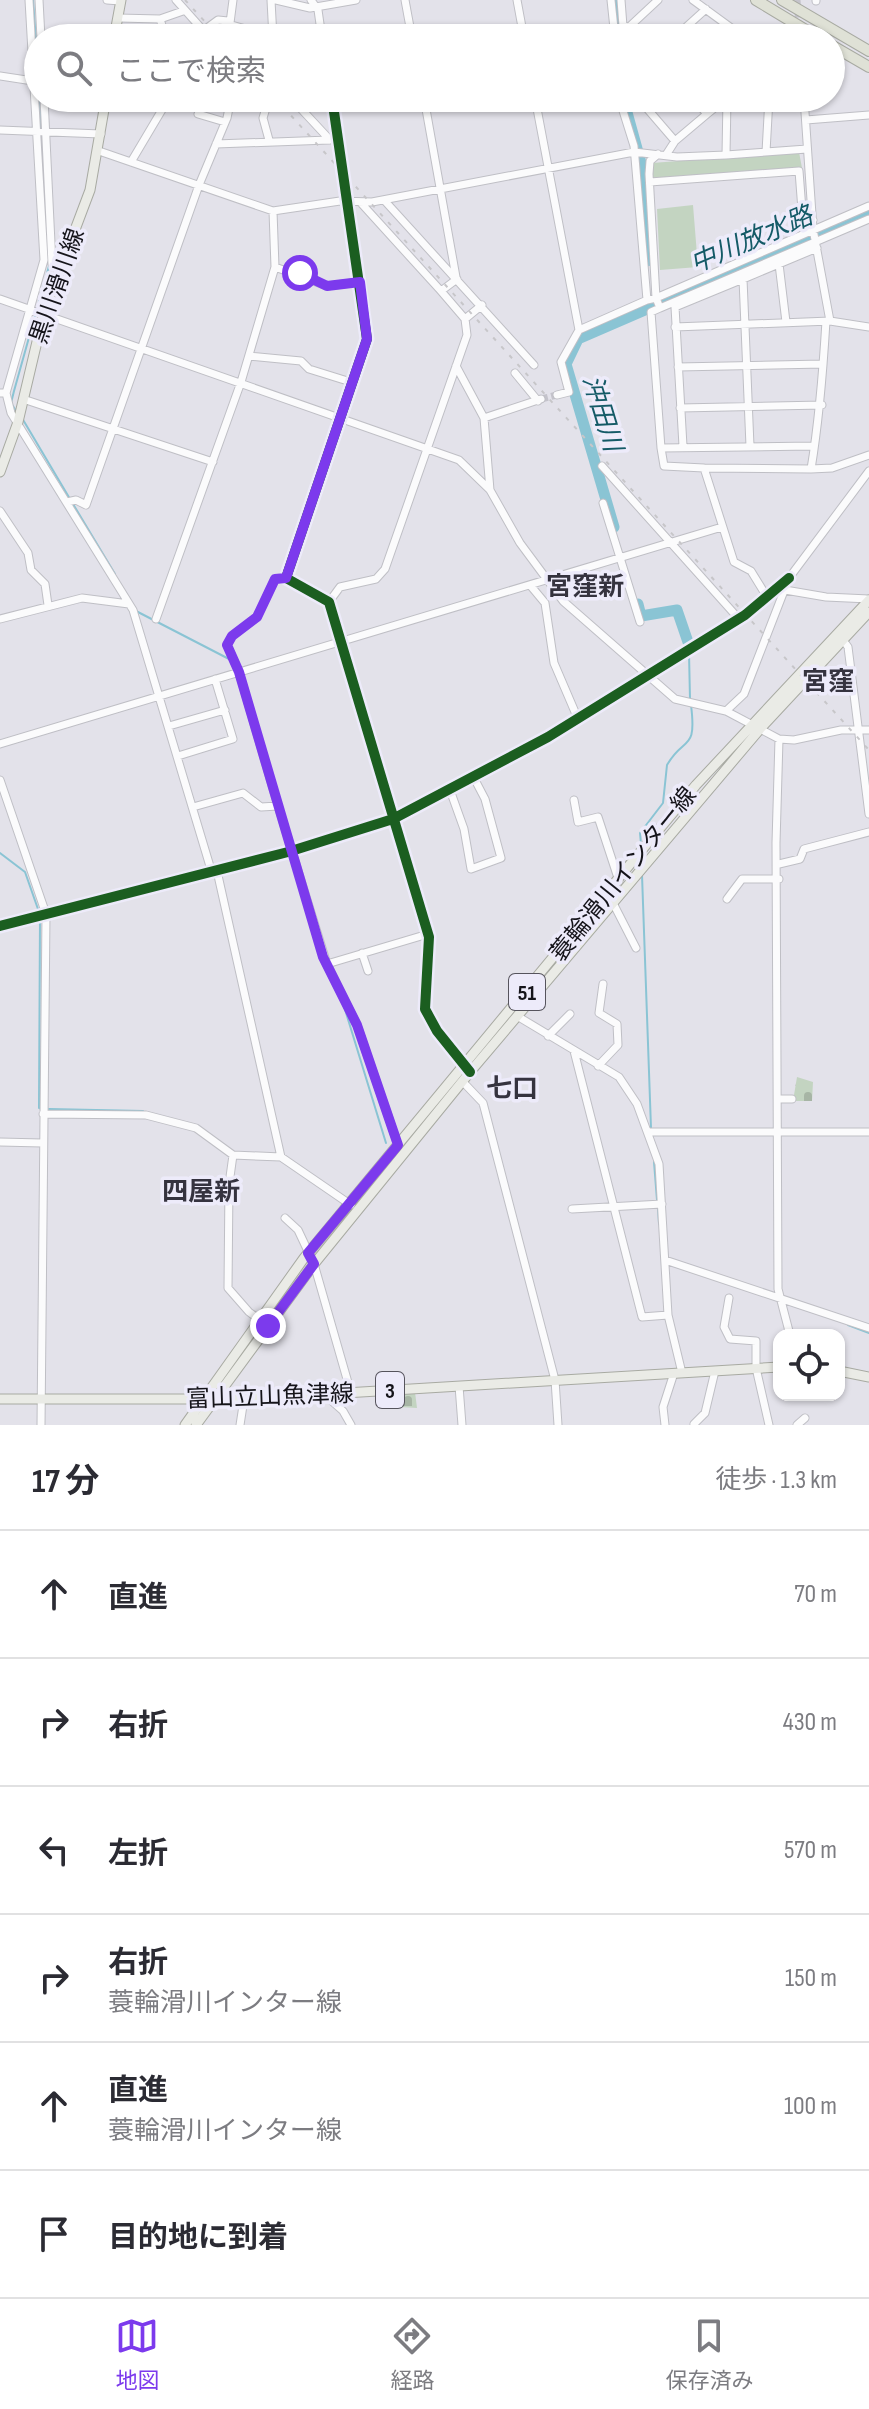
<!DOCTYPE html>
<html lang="ja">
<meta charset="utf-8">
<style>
:root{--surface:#fff;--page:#f7f7f7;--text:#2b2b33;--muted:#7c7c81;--line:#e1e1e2;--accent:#7c3aed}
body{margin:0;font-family:"Sofia Sans Condensed","Noto Sans JP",sans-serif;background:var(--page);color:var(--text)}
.controls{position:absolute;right:24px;bottom:24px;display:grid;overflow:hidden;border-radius:16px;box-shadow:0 2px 6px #0004}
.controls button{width:72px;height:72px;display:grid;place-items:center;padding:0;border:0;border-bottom:2px solid var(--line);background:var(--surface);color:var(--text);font:40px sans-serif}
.stop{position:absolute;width:24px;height:24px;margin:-18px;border:6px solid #7c3aed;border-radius:50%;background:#fff}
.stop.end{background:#7c3aed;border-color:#fff;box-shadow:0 2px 8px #0008}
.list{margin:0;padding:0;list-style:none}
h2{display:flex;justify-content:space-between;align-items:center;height:104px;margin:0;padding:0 32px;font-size:34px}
h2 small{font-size:26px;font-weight:400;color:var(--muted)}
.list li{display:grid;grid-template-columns:52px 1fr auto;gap:24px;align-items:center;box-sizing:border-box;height:128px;padding:0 32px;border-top:2px solid var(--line)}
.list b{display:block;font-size:30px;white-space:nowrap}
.list p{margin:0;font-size:26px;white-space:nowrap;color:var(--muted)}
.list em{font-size:26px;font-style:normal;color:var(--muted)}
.icon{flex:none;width:44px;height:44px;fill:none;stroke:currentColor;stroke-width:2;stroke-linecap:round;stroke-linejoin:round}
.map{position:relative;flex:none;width:869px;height:1425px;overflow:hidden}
.search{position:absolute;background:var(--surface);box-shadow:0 2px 6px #0004;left:24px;right:24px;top:24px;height:88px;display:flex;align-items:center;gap:20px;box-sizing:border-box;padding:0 28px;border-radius:44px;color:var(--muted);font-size:30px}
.sheet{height:872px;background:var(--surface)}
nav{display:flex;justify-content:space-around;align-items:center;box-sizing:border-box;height:112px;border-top:2px solid var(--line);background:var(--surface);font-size:22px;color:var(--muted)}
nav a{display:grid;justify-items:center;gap:4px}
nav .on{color:var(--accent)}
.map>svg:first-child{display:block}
.green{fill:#c3d4c1}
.cemetery{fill:url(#cemetery-stones)}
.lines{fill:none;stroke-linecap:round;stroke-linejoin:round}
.stream{stroke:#8ac4d4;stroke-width:2}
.river{stroke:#8ac4d4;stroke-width:11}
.minor-tunnel{stroke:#c4c3cb;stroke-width:7;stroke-dasharray:7 3.5;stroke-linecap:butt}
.minor-casing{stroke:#bfbfc5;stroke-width:9}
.major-casing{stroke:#a8aaa2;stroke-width:11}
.highway-casing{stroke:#a8aaa2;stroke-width:12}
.minor{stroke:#fbfbfc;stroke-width:7}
.major{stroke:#eaebe6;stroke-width:9}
.highway{stroke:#dfe1d6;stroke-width:10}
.rail{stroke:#c7c6c9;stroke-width:2;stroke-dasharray:4 8;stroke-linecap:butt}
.cycleway-casing{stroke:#edebfa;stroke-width:15}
.cycleway{stroke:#1b5e20;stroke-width:10}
.route{stroke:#7c3aed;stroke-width:10}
.labels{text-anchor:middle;stroke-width:7;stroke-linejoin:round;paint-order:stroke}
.shield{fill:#edebfa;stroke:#56545d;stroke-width:2}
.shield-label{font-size:22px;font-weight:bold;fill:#15141a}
.street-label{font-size:24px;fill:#15141a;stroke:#edebfa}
.water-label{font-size:26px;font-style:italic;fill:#145a67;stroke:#edebfa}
.neighbourhood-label{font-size:26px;font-weight:bold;fill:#35333f;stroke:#edebfa}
</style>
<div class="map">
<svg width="869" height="1425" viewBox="0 0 869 1425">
<defs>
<pattern id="cemetery-stones" width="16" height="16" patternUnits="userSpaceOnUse" patternTransform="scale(2)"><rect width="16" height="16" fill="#c3d4c1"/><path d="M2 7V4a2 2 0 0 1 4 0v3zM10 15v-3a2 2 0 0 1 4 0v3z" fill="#a7b5a5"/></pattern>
</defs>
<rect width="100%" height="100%" fill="#e3e2ea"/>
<!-- green -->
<path class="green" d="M799,152L802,168L651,178L652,163Z
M693,205L698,267L660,270L657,209Z"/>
<!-- cemetery -->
<path class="cemetery" d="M797,1077L813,1082L812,1101H793Z
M415,1392L417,1408L399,1407L391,1394Z"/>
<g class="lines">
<!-- stream -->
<path class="stream" d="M33,0L38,68
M40,98L41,129
M18,414L11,403L14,391L49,266L42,135
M22,418L70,499
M73,504L115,574
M136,611L229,659
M689,653L690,699
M641,844L640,833L663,803L667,765C684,735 697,753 691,705
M0,853L25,872L39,912
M642,875L651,1128
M40,918L39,1108L42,1109
M343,1003L386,1143
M49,1109L143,1111
M654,1162L657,1200
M658,1206L659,1224
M848,1325L869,1333"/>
<!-- river -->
<path class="river" d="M616,0L619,38
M623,98L641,163L647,261
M614,527L566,364L578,339L869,213
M638,604L641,616L677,610L689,645"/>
<!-- minor-tunnel -->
<path class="minor-tunnel" d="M797,0L800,38
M541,399L557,395"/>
<!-- minor casing -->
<g class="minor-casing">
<path id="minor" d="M39,0L41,38
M107,0L120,1
M176,0L210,38
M271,0L273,38
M276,0L310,8L356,0
M311,0L318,10L322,38
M405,0L412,38
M517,0L524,38
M611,0L615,38
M621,0L623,26
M693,0L745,38
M816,1V0
M118,18L160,19L183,11
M160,19L166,38
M228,24L253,31
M629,27L658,0
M203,31L218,20L228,21
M228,38L233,0
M624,38L623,26L629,27L640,38
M674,38L706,9
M0,76L33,81
M44,98L52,264
M291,98L330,140
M332,98L367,339L286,578L329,602L429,937L425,1009L466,1068
M424,98L456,277
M535,98L579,330
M619,98L634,146L647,300L656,298L649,174L650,161L658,154
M638,98L675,141
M727,98L726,155L807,149
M804,98L813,229L830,321
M198,114L225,122
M707,114L727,98
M806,120L869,115
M0,130L101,134
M269,140L263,118L269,98
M216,144L329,140
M99,151L273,211L340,201L372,202L634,152L677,157L726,155
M766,152L769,98
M666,155L675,141L707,114L693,98
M131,162L169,98
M650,182L799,171L802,210L813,220
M384,200L534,365
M361,203L441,291
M869,206L656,298L660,308L869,219
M779,264L786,322
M275,267L327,286L360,282
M743,279L817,248
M0,299L459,460L490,490L520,543L563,601L675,699L726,711
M660,308L651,312L661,448
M465,319L482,305
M826,321C823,371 819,421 811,469L832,468L869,455
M675,327L830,321L869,327
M249,356L301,361L309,369L354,383
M456,366L484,418L490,490
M678,367L823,364
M515,373L538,401
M0,393H6L11,413L133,610L212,873
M6,393L44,260L29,0
M557,395L569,392L561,362L579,330L647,300
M23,399L213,462
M680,408L822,405
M484,418L541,399
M683,446L675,307L743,279L750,446
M602,466L739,619
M704,468L811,469
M869,471L789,578L744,694L726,711L779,739L794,740L841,730H869
M67,502L76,500L86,505L199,185L227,118L231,98
M603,503L640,622
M0,511L28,553L31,570L45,584L48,605
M530,585L545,603L554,663L578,719
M785,590L826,597L869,599
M767,597L751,571L734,562L704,468L664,466L661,448L812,446
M329,602L340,587L376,579L385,569L467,335L465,319L441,291L457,279
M0,619L82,598L129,604
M156,619L241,382L275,267L273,211
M843,640L848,647L869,814
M169,726L225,710
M779,739L776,843L778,1289L790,1335
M0,744L722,527
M178,756L233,739L215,679
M0,780L46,914L41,1425
M450,790L464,829L471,869L501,858L485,799L474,778
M574,800L578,822L598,817L619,881
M278,806L239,672L227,645L232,636L257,617L275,579L286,578
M193,807L243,793L261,807L278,806L327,964
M779,864L800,859L804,849L869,832
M217,871L281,1157
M727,899L742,879H779
M613,903L636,948
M0,926L288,852L393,819L548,737L745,615L789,578
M362,953L368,971
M517,1016L619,1077L637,1104L659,1164L668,1315L682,1373
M548,1036L570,1014
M574,1051L642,1317L668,1315
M598,1066L618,1045L617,1024L599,1013L603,984
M463,1082L483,1103L555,1380L558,1425
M779,1099H792
M43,1114L146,1115L196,1128L233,1155L281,1157L351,1205
M650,1132H869
M0,1142L42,1143
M398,1145L357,1025L327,964L428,934
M233,1155L229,1184L228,1288L249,1312L268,1326
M572,1209L662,1204
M285,1218L298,1230L314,1264L351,1393
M665,1260L869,1328
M729,1298L724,1327L730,1339L756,1341V1368L769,1425
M459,1386L462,1425
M325,1395L343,1411L351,1425
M694,1424L705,1413L715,1371
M240,1425L244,1399
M665,1425L663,1407L674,1373
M797,1425L805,1418"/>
</g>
<!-- major casing -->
<g class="major-casing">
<path id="major" d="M114,38L121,0
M0,472L18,422L44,312L90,190L106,98
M839,1371L869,1377
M0,1399H244L779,1367
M185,1425L304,1258L646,845L696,785L869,600
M196,1425L314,1264L470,1072L760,729L869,612"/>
</g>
<!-- highway casing -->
<g class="highway-casing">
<path id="highway" d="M756,0L819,38
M782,0L869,51
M831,45L869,67"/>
</g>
<!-- minor -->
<use href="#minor" class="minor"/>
<!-- major -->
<use href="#major" class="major"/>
<!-- highway -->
<use href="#highway" class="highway"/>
<!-- rail -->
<path class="rail" d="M185,0L220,38
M275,98L869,750"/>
<!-- cycleway casing -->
<g class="cycleway-casing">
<path id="cycleway" d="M332,98L367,339L286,578L329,602L429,937L425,1009L437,1031L470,1072
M0,926L288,852L393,819L548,737L745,615L789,578"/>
</g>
<!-- cycleway -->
<use href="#cycleway" class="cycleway"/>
</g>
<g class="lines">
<!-- route -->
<path class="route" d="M268,1326L314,1264L308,1253L398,1145L357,1025L323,957L239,672L227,645L232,636L257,617L275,579L286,578L367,339L360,282L327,286L300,273"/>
</g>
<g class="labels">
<!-- shield labels -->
<g class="shield">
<rect x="509" y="974" width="36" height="36" rx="6"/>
<rect x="376" y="1372" width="28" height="36" rx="6"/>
</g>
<g class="shield-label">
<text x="527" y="1000">51</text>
<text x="390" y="1398">3</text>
</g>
<!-- street labels -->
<g class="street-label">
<text transform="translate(57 286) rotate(-71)" y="8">黒川滑川線</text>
<text transform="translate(623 874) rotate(-51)" y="8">蓑輪滑川インター線</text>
<text transform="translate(270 1396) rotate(-2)" y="8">富山立山魚津線</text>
</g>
<!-- water labels -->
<g class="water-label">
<text transform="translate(751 239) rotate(-23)" y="9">中川放水路</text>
<text transform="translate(603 413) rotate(73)" y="9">沖田川</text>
</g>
<!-- neighbourhood labels -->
<g class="neighbourhood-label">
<text x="585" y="595">宮窪新</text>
<text x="828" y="690">宮窪</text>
<text x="512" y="1097">七口</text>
<text x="201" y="1200">四屋新</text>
</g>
</g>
</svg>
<div class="controls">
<button><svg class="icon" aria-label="locate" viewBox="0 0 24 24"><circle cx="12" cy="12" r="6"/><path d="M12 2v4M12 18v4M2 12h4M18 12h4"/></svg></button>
</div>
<div class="stop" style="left:300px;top:273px"></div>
<div class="stop end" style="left:268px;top:1326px"></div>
<div class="search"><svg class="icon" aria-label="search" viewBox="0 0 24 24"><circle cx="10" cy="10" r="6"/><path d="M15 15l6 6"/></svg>ここで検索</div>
</div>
<section class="sheet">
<h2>17 分<small>徒歩 · 1.3 km</small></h2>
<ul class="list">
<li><svg class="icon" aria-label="ahead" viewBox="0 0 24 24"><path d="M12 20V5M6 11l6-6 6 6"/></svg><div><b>直進</b></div><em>70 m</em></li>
<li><svg class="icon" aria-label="right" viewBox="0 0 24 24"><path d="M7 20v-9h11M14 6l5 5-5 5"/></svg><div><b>右折</b></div><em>430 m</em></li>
<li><svg class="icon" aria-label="left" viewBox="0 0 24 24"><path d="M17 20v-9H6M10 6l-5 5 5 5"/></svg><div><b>左折</b></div><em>570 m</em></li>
<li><svg class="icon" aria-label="right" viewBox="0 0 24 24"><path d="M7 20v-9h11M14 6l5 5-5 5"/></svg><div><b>右折</b><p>蓑輪滑川インター線</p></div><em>150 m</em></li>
<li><svg class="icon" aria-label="ahead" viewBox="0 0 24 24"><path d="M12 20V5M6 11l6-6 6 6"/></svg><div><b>直進</b><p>蓑輪滑川インター線</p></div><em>100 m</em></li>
<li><svg class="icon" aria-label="arrive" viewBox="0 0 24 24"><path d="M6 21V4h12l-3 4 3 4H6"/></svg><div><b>目的地に到着</b></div></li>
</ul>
</section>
<nav>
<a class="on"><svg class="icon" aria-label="map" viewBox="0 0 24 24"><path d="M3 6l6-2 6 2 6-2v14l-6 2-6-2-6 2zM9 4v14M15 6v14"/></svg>地図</a>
<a><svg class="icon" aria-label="directions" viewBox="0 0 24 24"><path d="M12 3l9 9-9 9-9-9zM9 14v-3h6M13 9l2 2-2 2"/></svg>経路</a>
<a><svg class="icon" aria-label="saved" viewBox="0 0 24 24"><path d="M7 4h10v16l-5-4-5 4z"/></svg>保存済み</a>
</nav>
